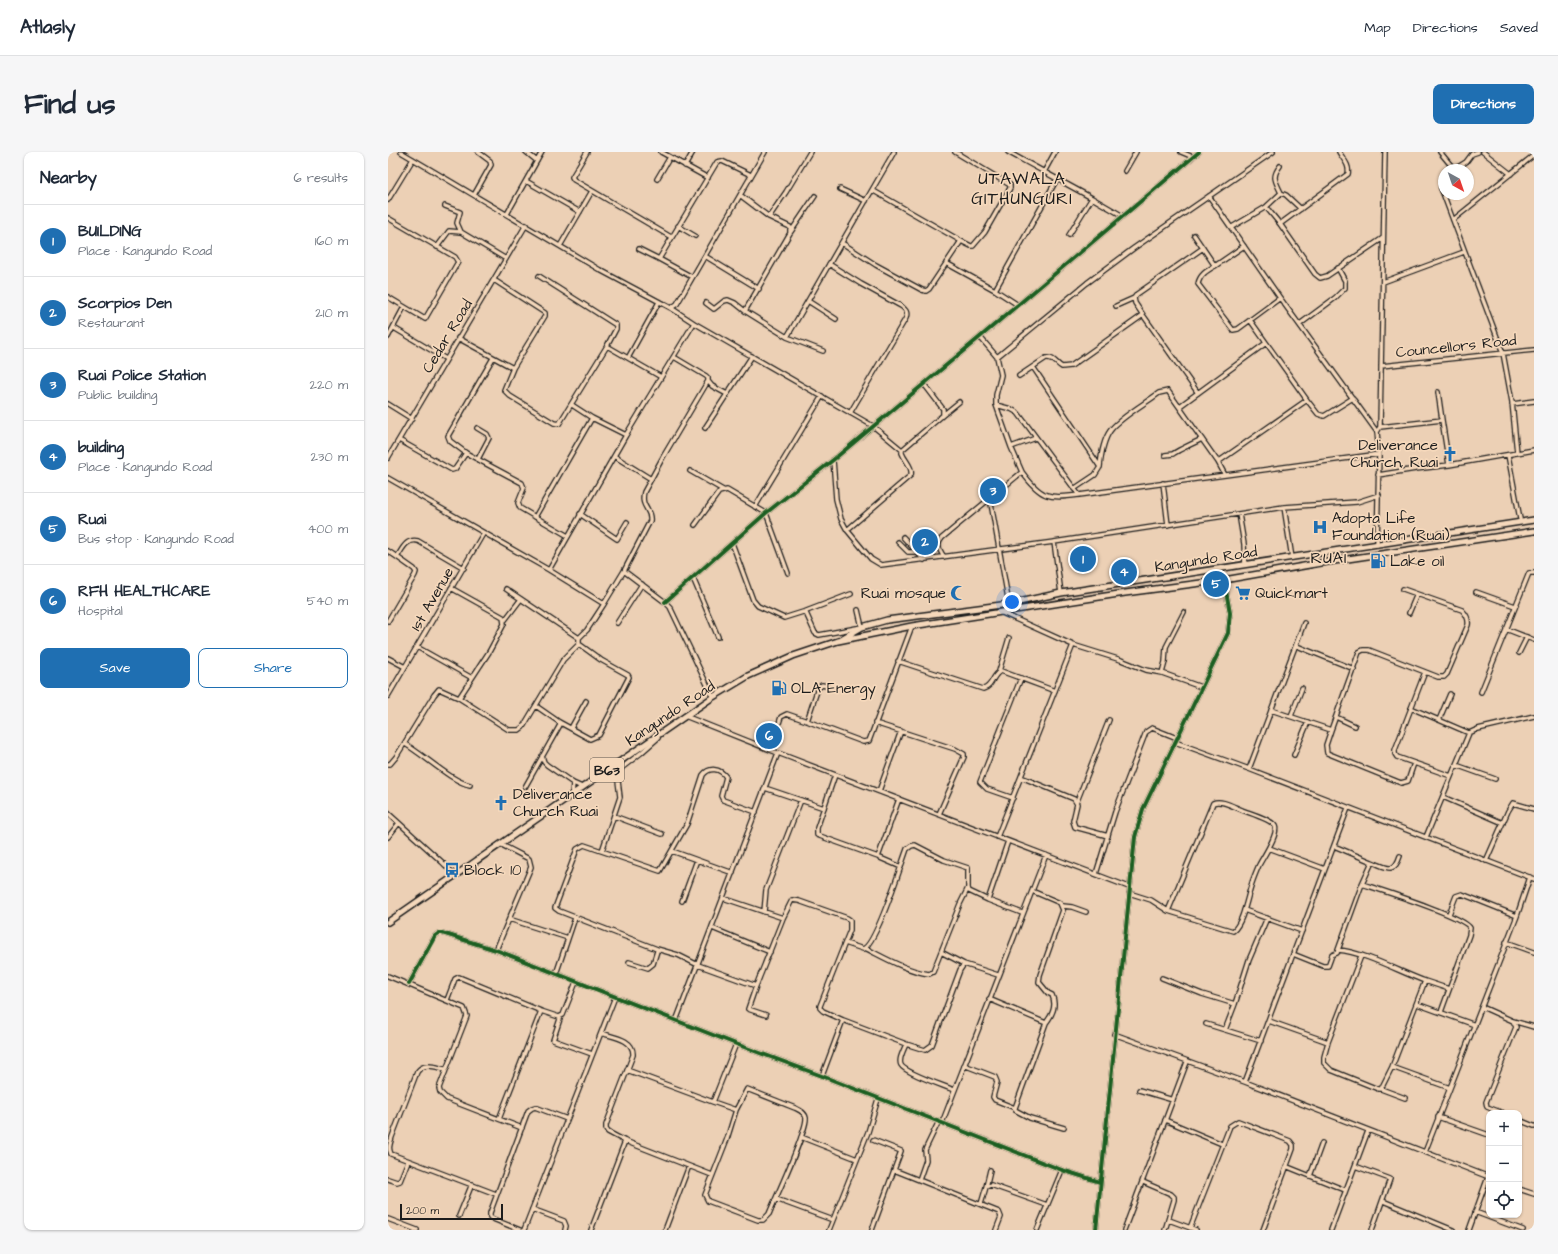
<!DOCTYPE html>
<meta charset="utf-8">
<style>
:root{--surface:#fff;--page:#f6f6f7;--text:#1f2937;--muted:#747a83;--line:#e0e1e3;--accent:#1f6fb2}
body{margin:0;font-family:"Architects Daughter",sans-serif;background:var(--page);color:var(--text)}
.controls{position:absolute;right:12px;bottom:12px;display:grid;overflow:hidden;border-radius:8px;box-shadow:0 1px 3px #0004}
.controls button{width:36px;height:36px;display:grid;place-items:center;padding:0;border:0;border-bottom:1px solid var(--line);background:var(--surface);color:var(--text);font:20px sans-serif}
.compass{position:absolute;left:1050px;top:12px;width:36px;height:36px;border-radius:50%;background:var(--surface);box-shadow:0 1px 3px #0004;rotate:140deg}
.scale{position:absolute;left:12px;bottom:10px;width:103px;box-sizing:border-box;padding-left:4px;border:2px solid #1c1c1c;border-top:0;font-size:11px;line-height:14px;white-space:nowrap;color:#1c1c1c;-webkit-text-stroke:3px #f5d8bb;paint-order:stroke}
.you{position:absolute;left:624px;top:450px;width:14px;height:14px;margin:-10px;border:3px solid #fff;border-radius:50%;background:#1a73e8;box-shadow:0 0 0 6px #1a73e833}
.badge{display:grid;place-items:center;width:26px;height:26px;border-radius:50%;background:var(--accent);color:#fff;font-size:13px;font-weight:700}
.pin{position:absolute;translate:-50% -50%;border:2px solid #fff;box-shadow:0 1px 4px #0006}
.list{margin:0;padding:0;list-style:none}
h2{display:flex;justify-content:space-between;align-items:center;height:52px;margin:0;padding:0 16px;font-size:17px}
h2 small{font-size:13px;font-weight:400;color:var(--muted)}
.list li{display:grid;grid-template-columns:26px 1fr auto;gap:12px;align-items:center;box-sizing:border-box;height:72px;padding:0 16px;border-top:1px solid var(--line)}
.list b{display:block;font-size:15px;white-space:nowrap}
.list p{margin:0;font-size:13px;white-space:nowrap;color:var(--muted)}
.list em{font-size:13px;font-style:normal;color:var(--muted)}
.actions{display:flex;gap:8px;padding:12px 16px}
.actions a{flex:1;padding:9px 0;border:1px solid var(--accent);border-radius:8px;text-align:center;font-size:14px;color:var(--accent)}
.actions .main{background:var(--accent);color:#fff}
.icon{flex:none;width:22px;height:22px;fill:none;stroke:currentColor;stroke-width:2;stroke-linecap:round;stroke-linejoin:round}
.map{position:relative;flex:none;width:1146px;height:1078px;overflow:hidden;border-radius:8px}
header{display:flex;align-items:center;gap:24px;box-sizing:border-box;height:56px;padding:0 20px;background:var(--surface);border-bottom:1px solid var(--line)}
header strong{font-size:19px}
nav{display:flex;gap:22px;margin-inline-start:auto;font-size:14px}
.intro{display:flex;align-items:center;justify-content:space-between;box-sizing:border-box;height:96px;padding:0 24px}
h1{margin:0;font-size:28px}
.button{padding:10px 18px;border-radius:8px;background:var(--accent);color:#fff;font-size:14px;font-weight:700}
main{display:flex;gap:24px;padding:0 24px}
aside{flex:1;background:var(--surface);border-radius:8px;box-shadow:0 1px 3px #0004}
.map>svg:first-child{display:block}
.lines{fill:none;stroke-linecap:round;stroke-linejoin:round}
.minor-casing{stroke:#1c1c1c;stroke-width:6}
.highway-casing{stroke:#1c1c1c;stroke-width:8}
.minor{stroke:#f5d8bb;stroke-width:3.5}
.highway{stroke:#f5d8bb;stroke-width:5}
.cycleway-casing{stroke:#f5d8bb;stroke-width:6}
.cycleway{stroke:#1b5e20;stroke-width:4}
.labels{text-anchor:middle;stroke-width:3.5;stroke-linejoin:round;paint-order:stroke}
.shield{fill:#f5d8bb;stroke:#5d544c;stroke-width:1}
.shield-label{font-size:14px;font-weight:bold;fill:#1c1c1c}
.street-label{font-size:15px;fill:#1c1c1c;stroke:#f5d8bb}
.poi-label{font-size:15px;fill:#1c1c1c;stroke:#f5d8bb;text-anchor:start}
.neighbourhood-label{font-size:16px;letter-spacing:1px;fill:#1c1c1c;stroke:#f5d8bb}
.quarter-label{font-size:17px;letter-spacing:1px;fill:#1c1c1c;stroke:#f5d8bb}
</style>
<header>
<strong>Atlasly</strong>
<nav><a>Map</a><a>Directions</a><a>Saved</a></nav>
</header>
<div class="intro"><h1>Find us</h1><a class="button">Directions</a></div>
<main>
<aside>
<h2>Nearby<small>6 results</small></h2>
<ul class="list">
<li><span class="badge">1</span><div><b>BUILDING</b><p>Place · Kangundo Road</p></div><em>160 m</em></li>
<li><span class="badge">2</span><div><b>Scorpios Den</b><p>Restaurant</p></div><em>210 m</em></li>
<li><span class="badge">3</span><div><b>Ruai Police Station</b><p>Public building</p></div><em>220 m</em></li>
<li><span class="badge">4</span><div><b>building</b><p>Place · Kangundo Road</p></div><em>230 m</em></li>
<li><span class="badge">5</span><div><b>Ruai</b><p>Bus stop · Kangundo Road</p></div><em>400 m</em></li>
<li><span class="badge">6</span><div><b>RFH HEALTHCARE</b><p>Hospital</p></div><em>540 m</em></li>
</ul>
<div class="actions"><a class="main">Save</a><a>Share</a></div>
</aside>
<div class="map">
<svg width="1146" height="1078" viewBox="0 0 1146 1078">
<rect width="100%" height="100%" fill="#ecd0b5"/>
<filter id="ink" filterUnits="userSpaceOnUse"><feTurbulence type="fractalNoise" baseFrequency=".025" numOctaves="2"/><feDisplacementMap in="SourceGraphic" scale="8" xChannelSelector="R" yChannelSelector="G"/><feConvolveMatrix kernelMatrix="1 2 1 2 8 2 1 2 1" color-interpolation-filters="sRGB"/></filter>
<g filter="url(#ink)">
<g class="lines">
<!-- minor casing -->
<g class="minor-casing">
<path id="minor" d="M13,0L212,118L283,156L289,152L377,0
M138,0L149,9
M199,0L184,25L186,28L283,85
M273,0L320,26
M620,0L704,46L735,64
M793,0L805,5
M1052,0L1066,17
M1095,0L1123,22
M297,14L305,0
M892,14C883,26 888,29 893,41
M1065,18L1078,10L1084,2L1090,0
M737,19L748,0
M656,20L667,0
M269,27L282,5
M1056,28L1053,36L1115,201L1124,250L1129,301
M138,29L192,60
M452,37L478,49
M484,38L573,89L583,94H585L597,80L622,36V33L567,0
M86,43L103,13L102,9L90,0
M352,43L381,65L402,75V80
M427,44L402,81L357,159L399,185L435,199
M821,44L892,146L989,280
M0,48L25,7
M57,54L72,60L69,71L73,80
M878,55L893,41L898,43L913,57
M119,62L154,0
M381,65L398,40L422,0
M0,66L67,105L70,110L37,167L0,145
M1065,68L1146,3
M892,72L927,122L932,126L939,124L995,86
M290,74L307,84
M844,75L878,55L892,72L960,22C962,13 955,7 951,0
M681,83L704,46
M806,83L827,114L856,94
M454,91L488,113L534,138L538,139L541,137L573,89
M172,94L204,39
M49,95L61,79L73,80L118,107
M251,97L271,107L304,125
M317,104L371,137
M271,107L329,10L334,9L363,23
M558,111L607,138
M441,112L473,132L513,154C518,158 520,160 518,166L462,261
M827,114C820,118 812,122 810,132L845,178L850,177L892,146
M106,128L157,161V164L125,216L116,238L122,244L166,271L171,272L219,194L228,177V173L151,124
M995,130L1076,100
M420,149L448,167
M318,151L326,157L336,149L340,148L347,151L357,159
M630,153L607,138L669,27
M728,154L746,146
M283,156L306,171L485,274L514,298
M912,172L947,146L957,136V129L950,116
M6,176L58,207
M0,185L16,155
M399,185L506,0
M592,185L609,205L699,131L746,96L885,0
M70,186L125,216
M219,194L273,225
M609,205L613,223L608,243V253L623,257L630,261L691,343L991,302
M240,206L271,150
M993,214L1146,198
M645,215L712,315L707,323L686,337
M631,224L658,206C666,205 668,212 674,215L683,214L755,163
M320,229L324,234L339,242
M1050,240L1054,268
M810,241L755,163L747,151L746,146L749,142L815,96
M919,248L930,262L936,264L965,246
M0,252L24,267
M1124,252L1146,249
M184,253L204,266
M792,254L878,191
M555,263L571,250
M992,275L1054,268L1061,313L1146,298
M89,276L99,282L101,286L90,307
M317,276L364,204
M11,288L64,318L67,317L78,301L134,331L136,336L130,351L132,356L180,384
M623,295L648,286
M78,301L62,289L60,284L105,206
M777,303L785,302C788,299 808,290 814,287
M1120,303L1132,367
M226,304L263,327
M0,306L138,73
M445,308L448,347L453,367L459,378L483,407L493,413L666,390L896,355L969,350L991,343
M830,310L919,248L862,168
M712,315C713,303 715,289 722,279C731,266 758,251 771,241L780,239L830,310L837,323
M302,319L335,338
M634,320C653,346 660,347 691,343
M990,323L1028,317L1061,313
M0,326L161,418L216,452L236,419L277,450L282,455L325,545
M775,331L780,373
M602,346L621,452
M367,355L434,244
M896,355L904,406
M192,362L229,387L239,370
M851,362L856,392L857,413
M147,365L204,266L238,283
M307,373L331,340L339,338L378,361L400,421
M459,378L523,323C525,315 517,309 514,301V298L555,263V257L536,232
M515,385L536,408
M510,390L520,400H529
M666,390L673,441
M344,391L365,448L370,454L396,466L415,460L418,461L427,481L431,483L474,475L470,458
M989,393L991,302L989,280L992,275L997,0
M0,399L9,405
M556,405C551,397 548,393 554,386L634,320L623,295L608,253
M161,418L238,283L306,171
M236,419L262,369C264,357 252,356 256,340L275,305L320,229V226L318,224L286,205
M305,426L330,485
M63,436L115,465L116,472L101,500L71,546
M118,437L191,486
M1088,440L1127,454
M277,450L378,361L445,308L592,185L811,0
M416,460L463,442
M612,460L685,493L733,508L758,518L774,521L777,510L778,495L796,460
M1021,461L1029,442
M117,468L133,447
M0,469L27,423L28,420L26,417L9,405C14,398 18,386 30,389L76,416
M229,471L254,432
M1118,477L1146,488
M29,495L84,526
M907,495L916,471
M1131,501L1139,485
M0,506L17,515
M510,509L595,537C605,535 604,522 613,519L667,539
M611,519L621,486
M1037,520L1007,598V602L1009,605L1063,624
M774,521L813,535
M439,534L434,533L430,536L419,569L475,590L481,589L524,474
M1093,540L1141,421H1146
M0,544L95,382
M148,554L171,570L202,587L211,583L241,525L240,523L213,508L191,492
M1023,556L1081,581
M883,558L943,578L971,500L975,498H981L1050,525H1056L1059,522L1080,473C1081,467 1078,462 1074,458L1015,437
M297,564L390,601L741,735
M903,564L914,536
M948,565L967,574
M1051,568L1062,542
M487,571L567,597L576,602V605L551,662
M183,576L198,549
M943,578L938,593L939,601L1013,631L1020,629L1026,611
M787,590L861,617L1146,727
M17,592C35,602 64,630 82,633
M382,598L393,565L399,562L419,569
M906,603L920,570
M154,604L156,610L159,613L185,631L194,635
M0,612H2L8,605L46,543L51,537L71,546L121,578H131L135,575L175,508L191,492V486L199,478L216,452
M1068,613L1107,627
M861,617L907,495L909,494L966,517
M447,623L429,676V683L490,705
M633,625L686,647L689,652L685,669L687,675L720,684
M137,635L172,573L171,570
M377,636L436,656
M491,639L513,579
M184,642L185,631
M1055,645L1115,671
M625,646L599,637L592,630L633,526
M511,647L490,705L513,715
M689,649L721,568
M0,661L54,710L67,723
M226,664L274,682
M0,685L11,671
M609,685L685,493
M1038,685L1081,581L1090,577L1146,564
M946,694L984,710L974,732
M881,696L937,717
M214,699L232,645L229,621L231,618L253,601L270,586
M284,699L345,721
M1098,709L1120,659L1125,651L1146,657
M984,710C998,715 1006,723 1012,704
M708,722L727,660L758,580L764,576L789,586
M741,741L763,748L780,759L845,779C855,771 859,746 863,734C865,727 868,720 871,713C875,705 891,682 887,674C883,667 861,661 854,658C846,655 833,647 825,651L780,759
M335,746L395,766
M600,748L634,761
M294,749L309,708
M675,754L684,755L698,760
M856,758L914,779
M376,760L378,738L413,648
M1061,762L1068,744L1074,742L1129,764
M121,767L180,786
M324,776L382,800
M1118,790L1146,800
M457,791L475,797C488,793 513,713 519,697L523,694L527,693L556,708L580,716V736L581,739L600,748L620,689
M477,796C497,806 519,819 541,822L545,820L572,752L580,736
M269,797L290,803L310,813L368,834L395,766L404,748L411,749L459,766L462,768V778L432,854V856L435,859L455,868
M108,798L143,715L141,707L112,692
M950,798L974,732C992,738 1076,764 1082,776L1081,783L1053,860
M553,800L576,812
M905,802L935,814H940L944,803L949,801L950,798C976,800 1012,820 1037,829L1004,915L993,937H990L943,918L936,911V905L940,890L973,804
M241,810L260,816L265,812L269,799V797L171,759L167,756L189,697L196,693L272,719L299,672L315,623C321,615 332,616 338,625L333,644L335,648L368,660
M168,822L187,766
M0,824L76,856L79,864L51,936L52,940L59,947L134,976
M774,826L814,842L847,852
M1037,829L1061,837
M21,832L47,784L51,781H54L108,798L348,892L434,924L674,1018L712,1030
M368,834L360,857L378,863
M601,847L658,871
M59,848L67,827L71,825L153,859L171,865L175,863L188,830
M1029,852L1087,873
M1094,855L1125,869L1128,875L1098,950L1099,955L1115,961
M173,864L165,888L204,902
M288,869L390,601
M881,869L940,890
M1125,869L1146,875
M818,872L873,889
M837,878L847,852L861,808L879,766
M213,881C225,885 246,887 245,903L218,973V977L220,980L237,989L324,1023
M726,882L857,930L1101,1025
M348,892L325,950L348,958
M518,892C516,898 510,907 513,913C517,921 557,934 566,938
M576,913L607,925L609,930L605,945L607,948L627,956V958L642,966L676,976
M1004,915L1062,936L1037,1000
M57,917C47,915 36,910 29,920L4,985C2,992 0,996 3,1002L108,1042
M239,918L325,950
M434,924L455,868L518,892L537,898L544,893L572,818L576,812L610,823
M857,930L960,656
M1062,936L1129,764L1142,725
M359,937L407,956C411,958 417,960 418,966C419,979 388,1045 381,1062L375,1068H370L320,1049L317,1043L339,987L348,958Z
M993,937L1017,946
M751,938L785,948
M627,956L658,871C664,863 669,854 664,843L660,841L651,830L652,823L675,758L672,751L644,739
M1050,965L1101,983
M111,967L153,859
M777,968L834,992
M1131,968L1146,974
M551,969L537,998L538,1008L531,1028L611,1060L613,1065L608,1078
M554,971L658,703
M413,985L469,1007
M967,1014L1002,1027L984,1078
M900,1015L957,1038
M506,1018L531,1028
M922,1024L934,991
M0,1027L9,1030L12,1029L20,1009
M755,1030L783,1042L786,1045V1048L777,1078
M598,1035L602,1018
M1131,1037L1146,1042
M388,1047L445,1068
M995,1049L1065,1078
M593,1052L598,1035L603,1033L659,1053
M144,1057L176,1069L178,1074L177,1078
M1087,1060L1135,1078
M71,1064L84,1032
M0,1067L29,1078
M781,1068L808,1078
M802,1076L842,974L850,969L902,989L905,993V997L875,1078
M132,1078L105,1067L102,1065V1061L140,959L144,956L147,955L179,967
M136,1078L227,845
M203,1078L237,989
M277,1078L301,1014
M441,1078L480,980L490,947
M484,1078L513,999L485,988
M649,1078L674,1018
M708,1078L747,685L755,657L840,481L842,461L836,428
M736,1078L799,910
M943,1078L980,979
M1081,1078L1100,1025"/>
</g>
<!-- highway casing -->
<g class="highway-casing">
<path id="highway" d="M455,486L474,475L499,468L621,452L673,441L1146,368
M0,770L325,545L360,524L405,504L450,489L524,474L737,441L836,428L933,411L1146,379"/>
</g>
<!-- minor -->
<use href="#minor" class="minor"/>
<!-- highway -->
<use href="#highway" class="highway"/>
<!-- cycleway casing -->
<g class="cycleway-casing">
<path id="cycleway" d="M277,450L378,361L445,308L592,185L811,0
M21,832L47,784L51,781H54L108,798L348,892L434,924L674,1018L712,1030
M708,1078L747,685L755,657L840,481L842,461L836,428"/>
</g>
<!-- cycleway -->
<use href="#cycleway" class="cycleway"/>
</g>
</g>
<!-- icons -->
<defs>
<g id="church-bare" transform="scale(1.2)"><path d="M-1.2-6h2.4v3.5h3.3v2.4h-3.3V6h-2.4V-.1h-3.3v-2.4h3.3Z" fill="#1f6fb2" stroke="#f5d8bb" stroke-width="2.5" paint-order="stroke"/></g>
<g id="hospital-bare" transform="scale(1.2)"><path d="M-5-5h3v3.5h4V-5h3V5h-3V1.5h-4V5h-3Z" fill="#1f6fb2" stroke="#f5d8bb" stroke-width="2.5" paint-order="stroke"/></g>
<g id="fuel-bare" transform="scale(1.2)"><path d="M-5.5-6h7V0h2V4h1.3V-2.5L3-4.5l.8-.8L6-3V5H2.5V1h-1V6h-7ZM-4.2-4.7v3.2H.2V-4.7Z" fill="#1f6fb2" stroke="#f5d8bb" stroke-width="2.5" paint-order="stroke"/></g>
<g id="mosque-bare" transform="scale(1.2)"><path d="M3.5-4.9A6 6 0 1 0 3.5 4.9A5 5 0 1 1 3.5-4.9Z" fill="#1f6fb2" stroke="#f5d8bb" stroke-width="2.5" paint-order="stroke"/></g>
<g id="supermarket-bare" transform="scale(1.2)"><path d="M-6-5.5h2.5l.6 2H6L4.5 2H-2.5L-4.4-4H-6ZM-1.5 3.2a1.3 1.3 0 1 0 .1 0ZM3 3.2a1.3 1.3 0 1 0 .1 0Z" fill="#1f6fb2" stroke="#f5d8bb" stroke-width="2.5" paint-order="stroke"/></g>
<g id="bus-bare" transform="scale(1.2)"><path d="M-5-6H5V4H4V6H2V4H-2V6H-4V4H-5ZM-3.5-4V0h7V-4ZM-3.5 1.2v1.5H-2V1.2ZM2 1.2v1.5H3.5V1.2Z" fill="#1f6fb2" stroke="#f5d8bb" stroke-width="2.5" paint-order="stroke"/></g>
</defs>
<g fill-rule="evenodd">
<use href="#church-bare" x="1062" y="302"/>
<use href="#hospital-bare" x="932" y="375"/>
<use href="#fuel-bare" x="990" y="409"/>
<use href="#mosque-bare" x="570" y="441"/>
<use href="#supermarket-bare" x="855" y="441"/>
<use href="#fuel-bare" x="391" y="536"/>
<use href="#church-bare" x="113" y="651"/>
<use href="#bus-bare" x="64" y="718"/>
</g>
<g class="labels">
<!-- shield labels -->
<rect class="shield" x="202" y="606" width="34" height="24" rx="3"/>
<g class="shield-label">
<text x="219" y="623">B63</text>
</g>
<!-- street labels -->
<g class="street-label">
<text transform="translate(59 184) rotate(-59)" y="5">Cedar Road</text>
<text transform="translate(1068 194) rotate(-6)" y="5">Councellors Road</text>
<text transform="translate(818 407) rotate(-9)" y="5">Kangundo Road</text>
<text transform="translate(44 447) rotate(-60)" y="5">1st Avenue</text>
<text transform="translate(282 561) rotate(-34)" y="5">Kangundo Road</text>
</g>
<!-- poi labels -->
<g class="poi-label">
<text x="1050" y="298" text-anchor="end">Deliverance<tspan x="1050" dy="17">Church, Ruai</tspan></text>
<text x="944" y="371">Adopta Life<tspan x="944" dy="17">Foundation (Ruai)</tspan></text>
<text x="1002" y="414">Lake oil</text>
<text x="558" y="446" text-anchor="end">Ruai mosque</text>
<text x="867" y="446">Quickmart</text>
<text x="403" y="541">OLA Energy</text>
<text x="125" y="647">Deliverance<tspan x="125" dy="17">Church Ruai</tspan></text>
<text x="76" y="723">Block 10</text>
</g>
<!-- neighbourhood labels -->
<g class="neighbourhood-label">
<text x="941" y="411">RUAI</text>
</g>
<!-- quarter labels -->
<g class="quarter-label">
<text x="634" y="32">UTAWALA<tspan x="634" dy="20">GITHUNGURI</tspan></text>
</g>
</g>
</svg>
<div class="controls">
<button>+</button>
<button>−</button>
<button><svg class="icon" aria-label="locate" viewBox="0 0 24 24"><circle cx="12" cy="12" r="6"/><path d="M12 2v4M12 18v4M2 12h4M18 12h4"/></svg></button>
</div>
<svg class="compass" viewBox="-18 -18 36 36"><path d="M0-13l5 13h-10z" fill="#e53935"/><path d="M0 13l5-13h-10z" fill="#747a83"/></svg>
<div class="scale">200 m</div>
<div class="you"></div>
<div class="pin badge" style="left:695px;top:407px">1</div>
<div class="pin badge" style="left:537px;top:390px">2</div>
<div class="pin badge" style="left:605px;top:339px">3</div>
<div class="pin badge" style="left:736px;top:420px">4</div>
<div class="pin badge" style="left:828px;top:432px">5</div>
<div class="pin badge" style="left:381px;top:584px">6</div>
</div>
</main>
